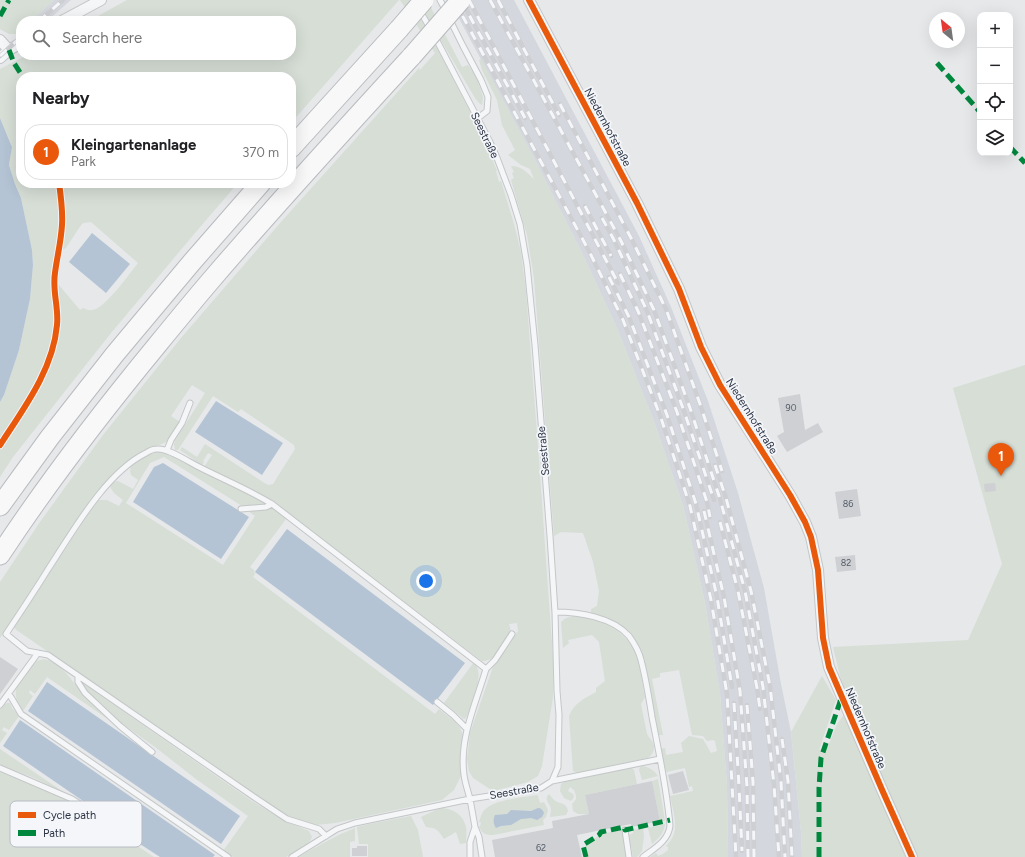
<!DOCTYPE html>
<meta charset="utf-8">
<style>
:root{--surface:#fff;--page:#f2f2f2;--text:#202124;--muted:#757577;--line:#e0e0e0;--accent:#ea580c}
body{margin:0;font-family:Figtree,sans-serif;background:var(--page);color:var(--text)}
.controls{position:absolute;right:12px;top:12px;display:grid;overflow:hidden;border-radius:8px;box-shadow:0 4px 16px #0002}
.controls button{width:36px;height:36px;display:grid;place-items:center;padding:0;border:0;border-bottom:1px solid var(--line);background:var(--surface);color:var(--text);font:20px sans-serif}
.compass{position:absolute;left:929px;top:12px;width:36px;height:36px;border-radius:50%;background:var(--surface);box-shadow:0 4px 16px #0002;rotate:331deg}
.you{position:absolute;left:426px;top:581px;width:14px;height:14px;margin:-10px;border:3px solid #fff;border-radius:50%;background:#1a73e8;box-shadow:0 0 0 6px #1a73e833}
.badge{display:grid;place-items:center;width:26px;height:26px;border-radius:50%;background:var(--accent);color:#fff;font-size:13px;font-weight:700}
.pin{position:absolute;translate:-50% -33px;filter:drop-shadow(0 1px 2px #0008)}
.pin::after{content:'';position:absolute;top:21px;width:14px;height:12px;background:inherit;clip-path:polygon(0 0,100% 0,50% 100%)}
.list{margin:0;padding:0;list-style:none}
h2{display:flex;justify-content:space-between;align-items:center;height:52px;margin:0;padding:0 16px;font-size:17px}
h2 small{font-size:13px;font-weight:400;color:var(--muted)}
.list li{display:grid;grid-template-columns:26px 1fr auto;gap:12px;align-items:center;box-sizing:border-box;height:56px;margin:0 8px 8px;padding:0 8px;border:1px solid var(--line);border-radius:16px}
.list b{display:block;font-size:15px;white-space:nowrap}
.list p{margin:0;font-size:13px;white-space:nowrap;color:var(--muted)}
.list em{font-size:13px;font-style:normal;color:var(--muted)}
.icon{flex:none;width:22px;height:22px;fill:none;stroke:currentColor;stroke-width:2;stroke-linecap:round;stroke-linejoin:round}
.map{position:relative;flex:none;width:1025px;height:857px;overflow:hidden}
.search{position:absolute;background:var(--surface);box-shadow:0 4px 16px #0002;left:16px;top:16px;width:280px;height:44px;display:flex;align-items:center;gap:10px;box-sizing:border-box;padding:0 14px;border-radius:16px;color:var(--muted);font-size:15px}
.panel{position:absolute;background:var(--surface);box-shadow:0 4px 16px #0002;left:16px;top:72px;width:280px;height:116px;border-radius:16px}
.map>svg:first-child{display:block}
.built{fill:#d4d7dd}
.green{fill:#d6ded6;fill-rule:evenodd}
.water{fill:#b4c4d5}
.building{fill:#ced0d3}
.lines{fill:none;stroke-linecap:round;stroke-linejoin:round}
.service-casing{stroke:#c4c6c8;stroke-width:7}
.minor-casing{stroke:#c4c6c8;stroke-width:12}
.motorway-casing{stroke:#b8bbbf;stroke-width:21}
.service{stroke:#f5f6f7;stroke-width:5}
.minor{stroke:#f5f6f7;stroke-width:10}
.motorway{stroke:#f8f8f8;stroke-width:19}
.rail-casing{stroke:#cecfd2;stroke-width:4.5}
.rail{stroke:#f4f6f9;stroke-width:3;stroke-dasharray:9;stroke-linecap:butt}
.motorway-bridge-casing{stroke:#b8bbbf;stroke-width:21;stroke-linecap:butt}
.motorway-bridge{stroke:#f8f8f8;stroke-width:19}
.quiet{stroke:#00873e;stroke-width:5;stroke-dasharray:10 5;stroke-linecap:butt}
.cycleway-casing{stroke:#f4f6f9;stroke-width:8}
.cycleway{stroke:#e8590c;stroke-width:6}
.labels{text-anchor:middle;stroke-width:3.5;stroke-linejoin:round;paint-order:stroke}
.number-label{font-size:9px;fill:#545c69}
.street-label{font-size:11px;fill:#2b3445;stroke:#f4f6f9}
.key{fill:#f4f6f9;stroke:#b8bcc3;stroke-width:1}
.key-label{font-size:11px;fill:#2b3445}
</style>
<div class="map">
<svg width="1025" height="857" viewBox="0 0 1025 857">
<rect width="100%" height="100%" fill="#e6e8ea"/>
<!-- built -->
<path class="built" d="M54,0H71L47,21H31Z
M449,0H514L639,236L671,307L708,401L738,493L764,588L781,684L791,732L801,832L802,857H728L727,786L720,693L705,603L683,505L653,419L617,328L582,253L534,158Z"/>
<!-- green -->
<path class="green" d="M0,0H54L31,21H21V30L17,34H9L0,29Z
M127,0H399L291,123V77H21V183H238L195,233L111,333L13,457L0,477V402L4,395L19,350L30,299L33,265L32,250L21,198L15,184L9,165L12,146L0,118V69L27,55H291V21H89ZM91,222L138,263C130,273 104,310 92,310C89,311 86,309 83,308L80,310L58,284L62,250L66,248L79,228L83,223Z
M400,0H409L439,51L464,100L482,134L497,171H496L499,182L501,181L514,224L521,252L526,292L538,446L548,589L553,657V697L542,766L538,776L528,782L493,791L473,778L469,771L467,759L470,733L493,667L518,631L517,623L509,624L511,631L493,658L485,661H482L277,505L204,467L212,455L208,453L203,461L204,462L202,466L199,465L193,459L180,450L182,447L197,457L205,444L266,484L269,485L273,484L295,449L294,445L241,409L238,412L213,396L178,450H175L174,444L175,441L205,393L192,385L171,416L180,422C176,428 172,437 166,442C161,445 154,446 149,448C135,454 123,464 113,476C70,526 36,583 0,638V582L40,522L103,435L181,338L281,222L419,68L420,70L435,53Z
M417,0H427L462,67L468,65L477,78L483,97L482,105L480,104L475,98Z
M481,59L534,158L582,253L617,328L653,419L683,505L705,603L720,693L727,786L728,857H650L656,853L658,856L663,854L668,850V847L666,846C681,832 674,815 670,796L693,791L692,786L689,787L685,768L666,772L661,749L665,748L666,755L683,752L681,743L689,736L703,739L711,753L717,751L715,741L713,740L707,741L703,736L692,735L679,670L660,673V677L652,679L663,735H659L644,659C635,632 618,619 591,613V609L597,606L599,591L593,562L583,533L561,532L554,536L534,278L527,235L511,180L514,178L512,173L514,172L511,166C522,166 527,173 534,179L530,169L521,165L508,155L515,150L502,125L497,100L482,70L479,60Z
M1025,365V857H802L801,832L791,732L822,676L836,700L819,750L828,747L837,724L852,704L841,680L833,647L968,640L1002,564L953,388Z
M158,452L164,453L247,493L266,504L265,505L260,504L242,506L164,457L150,463L126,503L223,565L255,516L248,511L273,508L286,519L250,567L254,570L255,574L253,577L435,714L439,709L454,721L460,728L463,735L460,754L461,776L454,790L442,800L335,823L316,825L298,821L281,812L15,629L14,627L15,625L87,516L98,500H107L119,506L123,500L114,493L110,487L113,482L118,481L133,489L138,480L131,475L130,471L131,466L149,454Z
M574,616C601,620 627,629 637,657C641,669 642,684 645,697L641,704L647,734C649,738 652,740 653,743C656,749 652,755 648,758L577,773L573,771L569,716C574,703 585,698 596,692V688L605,681L599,642L592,635L568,640L569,643L563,648L561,622L566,618Z
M44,659C66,666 68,678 83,693C92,703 102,712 112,722L47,677L35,694L30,690L29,693L33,696L23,711C17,707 15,695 16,688C17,683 32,663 37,661C39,660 42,660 44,659Z
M474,662C486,676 471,703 466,718L464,719L444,703Z
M81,682L252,801L283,820L309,831L312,837L310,841L306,845L286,857H233L223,851L248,816L196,779L155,747L117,720L88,692L83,687Z
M7,703H10L12,708L19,716L9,730L4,727L2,730L7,733L0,743V709L3,705Z
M0,749L65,793L32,777L0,765Z
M643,766C650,768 654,770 658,776L642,780L639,770L640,767Z
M632,768L634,770L637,784L585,795L589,814H578L573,811L572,804L576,799V796L574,790L570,787L568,791L573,794L574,797L571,801L564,798L560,791L561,784L565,781Z
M0,771L33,784L64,798L154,857H0Z
M658,779L665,821H660L652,781Z
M549,794C551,796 552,798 553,799C559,805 566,801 568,811L566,815L550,817C550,817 551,811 551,810C551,803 543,801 549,794Z
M537,795L538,796L540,803L544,802L548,810L546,817L543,820L544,825L493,835C485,835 483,834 479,827L480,826L481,822H479C481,816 482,811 487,808C496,800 524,797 537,795Z
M440,808C452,808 463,814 466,827C467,832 466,838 466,843L460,844L456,832L444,839C438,830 437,828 426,827L421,817Z
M411,816L418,830L423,857H368V844H359L357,827L369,824Z
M665,824C664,833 659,838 652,844L648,828Z
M355,828V841L350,842V857H299C317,846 335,836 355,828Z
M643,828L644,836L642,851L637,857H633L629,835L633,833V830Z
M622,830L626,857H588L586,846L587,844L601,834Z"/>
<!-- water -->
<path class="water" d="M0,118L12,147L9,165L15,184L21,198L32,250L33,265L30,299L19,350L4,395L0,402Z
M92,233L130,264L106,293L69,262Z
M216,401L283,443L262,475L195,432Z
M163,463L249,517L221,559L133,502L154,467Z
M287,529L465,663L433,705L255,572Z
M47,682L240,816L221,844L28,711Z
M20,720L215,855L213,857H160L100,818L102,814L3,746Z
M538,808C541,808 543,810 544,813L542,817L537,820L531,818L521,819L511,825L501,826L496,828C493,823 493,820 495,815L507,814L511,810L531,811Z"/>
<!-- building -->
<path class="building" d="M800,394L805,430L818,423L823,432L787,452L777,436L784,432L778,398Z
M995,483L996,491L985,492L984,484Z
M857,489L861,516L839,519L835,492Z
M855,555L856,570L837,572L835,557Z
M0,657L18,669L0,694Z
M683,771L689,790L673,794L668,775Z
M652,781L660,821L631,827V824L577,835L582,857H495L492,840L553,828L552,821L589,814L585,795Z
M357,846H367V856H352V848H357Z"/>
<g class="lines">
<!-- service casing -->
<g class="service-casing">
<path id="service" d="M440,0L446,11
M420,11L431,30
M449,18L463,46L481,80L486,92L488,97L487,111L478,118
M435,37L490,142L497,158L511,195L520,224L527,265L535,345L550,536L555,612L557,691L559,715L558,767L552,781L541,788L470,799L475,827L479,837L482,857
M167,450L171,440L182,423L190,403
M241,509L266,507L272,504
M555,612C579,612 612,617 629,636C634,643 639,651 641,660C646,679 649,698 652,717C659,753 667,789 670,826C668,841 655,848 643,857
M486,669L495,660L512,634
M78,676V682L85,693L120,726L152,752
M8,694L11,697L21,714L228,857
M437,702L453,715L467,729
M0,705L38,653
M0,768L72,799L99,816
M552,781L660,759
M625,830L629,857
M292,857L337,829L355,823L470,799C468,791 465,783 464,775C459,738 476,703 486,669L272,504C249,490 225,480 201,468C190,463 169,448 157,449C153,449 149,451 146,453C105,473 72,533 47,571C34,592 20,613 6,634L27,651L48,655L254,797L287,819L319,829L326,836
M470,857V842L475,827"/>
</g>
<!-- minor casing -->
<g class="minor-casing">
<path id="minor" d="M529,0L637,203L679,289L701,347L720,385L790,495L805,522L811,537L818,570L823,638L829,667L883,792L912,857
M62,21L101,0
M0,40L9,50
M0,58L9,50L21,43"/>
</g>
<!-- motorway casing -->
<g class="motorway-casing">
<path id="motorway" d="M291,148L399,29
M0,506L50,437L115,354L192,262L261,183
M0,555C48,482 102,412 158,344C176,322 194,300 212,279C277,203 345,129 412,56"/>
</g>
<!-- service -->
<use href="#service" class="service"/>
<!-- minor -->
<use href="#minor" class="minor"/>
<!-- motorway -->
<use href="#motorway" class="motorway"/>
<!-- rail casing -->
<g class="rail-casing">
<path id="rail" d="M454,0L590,253L623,320L661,418L690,506L711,600L727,694L736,857
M461,0L525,118
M469,0L618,283
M490,0L621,241L654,310L690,408L720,499L745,591L763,687L774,785L779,857
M498,0L559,115
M39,21L63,0
M0,56L21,37
M560,104L631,238L666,309L700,404L722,471
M585,206L611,256
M602,218L614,240L647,311L684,411L714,500
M620,274L638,311L677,412L707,502L710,517
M609,277L629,317L667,415L696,504L717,597L732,687
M715,465L726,498L751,591L770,686L781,782L785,857
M704,511L724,597L740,691L747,787L748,857
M720,522L738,591L757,688L760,709
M734,703L739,786L742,851
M747,705L753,782L754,857
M782,739L788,781L792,857"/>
</g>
<!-- rail -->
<use href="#rail" class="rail"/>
<!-- motorway-bridge casing -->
<g class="motorway-bridge-casing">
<path id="motorway-bridge" d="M399,29L424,0
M412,56L461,0"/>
</g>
<!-- motorway-bridge -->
<use href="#motorway-bridge" class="motorway-bridge"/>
<!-- quiet -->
<path class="quiet" d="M0,16L9,0
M9,50L14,63L23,77
M937,63L980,112
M1010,147L1025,163
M586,857L583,845L599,835L601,832L624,827L625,830L670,820
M819,857V788L821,758L842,696"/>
<!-- cycleway casing -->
<g class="cycleway-casing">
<path id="cycleway" d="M529,0L637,203L679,289L701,347L720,385L790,495L805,522L811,537L818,570L823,638L829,667L883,792L912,857
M0,445C24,408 53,370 57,325C59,308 52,291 55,273C57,257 61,242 62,225C63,211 61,197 59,183"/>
</g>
<!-- cycleway -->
<use href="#cycleway" class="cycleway"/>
</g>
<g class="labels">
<!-- number labels -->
<g class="number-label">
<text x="791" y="411">90</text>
<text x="848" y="507">86</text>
<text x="846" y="566">82</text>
<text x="541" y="851">62</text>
</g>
<!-- street labels -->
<g class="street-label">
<text transform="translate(608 127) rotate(62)" y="4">Niedernhofstraße</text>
<text transform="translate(485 135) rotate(64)" y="4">Seestraße</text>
<text transform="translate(752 416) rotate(58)" y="4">Niedernhofstraße</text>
<text transform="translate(543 451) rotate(-95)" y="4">Seestraße</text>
<text transform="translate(866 728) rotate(67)" y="4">Niedernhofstraße</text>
<text transform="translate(514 791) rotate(-10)" y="4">Seestraße</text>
</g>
</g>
<!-- legend -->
<rect x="10" y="801" width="132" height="46" rx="6" class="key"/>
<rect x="18" y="812" width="18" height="6" fill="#e8590c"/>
<rect x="18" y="830" width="18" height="6" fill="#00873e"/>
<g class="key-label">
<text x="43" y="819">Cycle path</text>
<text x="43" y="837">Path</text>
</g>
</svg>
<div class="controls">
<button>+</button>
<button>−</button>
<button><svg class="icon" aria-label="locate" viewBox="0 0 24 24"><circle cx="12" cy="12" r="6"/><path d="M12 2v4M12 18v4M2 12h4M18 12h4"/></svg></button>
<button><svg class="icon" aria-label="layers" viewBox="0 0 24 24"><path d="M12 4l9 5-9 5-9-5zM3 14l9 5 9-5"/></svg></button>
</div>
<svg class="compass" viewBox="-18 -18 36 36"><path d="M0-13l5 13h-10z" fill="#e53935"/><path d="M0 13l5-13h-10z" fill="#757577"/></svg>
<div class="you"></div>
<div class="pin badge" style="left:1001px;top:476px">1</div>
<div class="search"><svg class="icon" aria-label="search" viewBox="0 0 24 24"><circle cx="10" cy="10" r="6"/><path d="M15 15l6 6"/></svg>Search here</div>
<section class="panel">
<h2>Nearby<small></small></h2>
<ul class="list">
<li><span class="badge">1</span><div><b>Kleingartenanlage</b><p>Park</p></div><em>370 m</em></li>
</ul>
</section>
</div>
